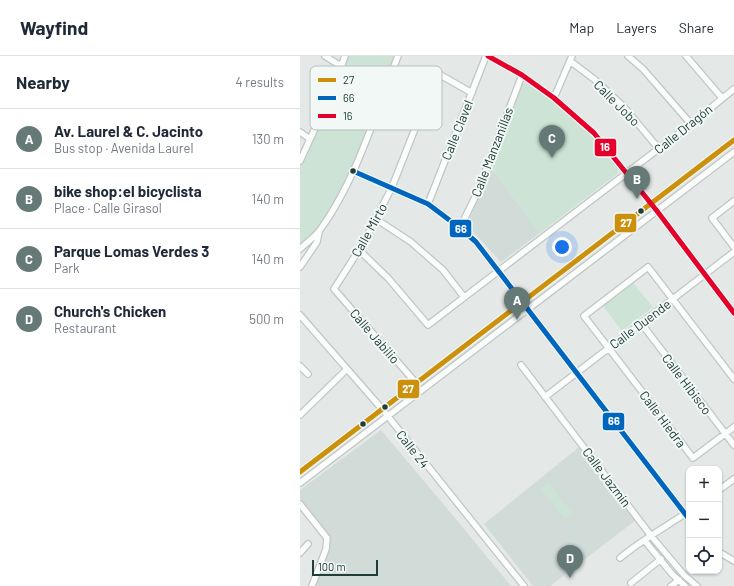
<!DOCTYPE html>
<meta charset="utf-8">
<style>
:root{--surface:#fff;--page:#f6f6f7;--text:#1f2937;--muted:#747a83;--line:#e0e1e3;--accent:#657977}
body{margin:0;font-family:Barlow,sans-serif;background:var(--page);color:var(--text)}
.controls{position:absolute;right:12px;bottom:12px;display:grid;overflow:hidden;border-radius:8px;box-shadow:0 1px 3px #0004}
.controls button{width:36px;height:36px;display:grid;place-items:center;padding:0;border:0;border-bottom:1px solid var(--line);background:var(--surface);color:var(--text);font:20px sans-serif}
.scale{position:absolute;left:12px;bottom:10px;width:66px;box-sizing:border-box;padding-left:4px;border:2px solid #213d3a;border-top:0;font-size:11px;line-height:14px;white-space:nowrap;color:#213d3a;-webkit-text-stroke:3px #f2f8f6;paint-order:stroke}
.you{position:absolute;left:262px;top:191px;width:14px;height:14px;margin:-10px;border:3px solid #fff;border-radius:50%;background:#1a73e8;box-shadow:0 0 0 6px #1a73e833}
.badge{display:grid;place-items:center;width:26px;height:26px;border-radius:50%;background:var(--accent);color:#fff;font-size:13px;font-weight:700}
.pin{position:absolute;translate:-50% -33px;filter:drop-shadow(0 1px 2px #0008)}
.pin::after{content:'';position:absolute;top:21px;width:14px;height:12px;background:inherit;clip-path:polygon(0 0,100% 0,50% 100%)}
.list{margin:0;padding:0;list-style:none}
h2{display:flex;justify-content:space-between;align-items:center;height:52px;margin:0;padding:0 16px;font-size:17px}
h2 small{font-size:13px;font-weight:400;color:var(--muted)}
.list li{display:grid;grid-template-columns:26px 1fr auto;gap:12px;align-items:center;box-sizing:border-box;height:60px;padding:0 16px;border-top:1px solid var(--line)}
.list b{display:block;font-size:15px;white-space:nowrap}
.list p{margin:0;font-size:13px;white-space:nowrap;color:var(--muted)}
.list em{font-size:13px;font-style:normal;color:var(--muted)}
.icon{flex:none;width:22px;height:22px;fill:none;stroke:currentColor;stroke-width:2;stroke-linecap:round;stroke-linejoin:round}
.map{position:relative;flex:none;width:434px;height:530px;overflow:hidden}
header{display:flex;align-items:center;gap:24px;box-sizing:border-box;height:56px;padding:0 20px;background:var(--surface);border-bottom:1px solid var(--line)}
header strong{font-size:19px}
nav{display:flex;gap:22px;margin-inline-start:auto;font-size:14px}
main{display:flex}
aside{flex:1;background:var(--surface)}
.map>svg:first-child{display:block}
.built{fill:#d1dbd8}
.green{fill:#cce3d6}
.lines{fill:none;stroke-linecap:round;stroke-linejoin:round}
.minor-casing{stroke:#c1c6c5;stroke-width:8}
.minor{stroke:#fbfcfc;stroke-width:5.5}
.bus-1-casing{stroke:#f2f8f6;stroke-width:8}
.bus-2-casing{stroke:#f2f8f6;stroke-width:8}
.bus-3-casing{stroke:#f2f8f6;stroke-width:8}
.bus-1{stroke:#cc910c;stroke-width:5}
.bus-2{stroke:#0065bd;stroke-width:5}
.bus-3{stroke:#e4002b;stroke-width:5}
.bus-dot{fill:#213d3a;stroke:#f2f8f6;stroke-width:1.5}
.labels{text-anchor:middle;stroke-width:4;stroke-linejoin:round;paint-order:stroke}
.street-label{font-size:13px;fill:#213d3a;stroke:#f2f8f6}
.key{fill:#f2f8f6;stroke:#b3c0be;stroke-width:1}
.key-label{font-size:11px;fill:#213d3a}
.line-badge{stroke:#f2f8f6;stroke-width:1.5}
.badge-label{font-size:11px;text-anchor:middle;font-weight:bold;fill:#fff}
</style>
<header>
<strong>Wayfind</strong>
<nav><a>Map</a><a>Layers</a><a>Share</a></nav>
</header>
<main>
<aside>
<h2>Nearby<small>4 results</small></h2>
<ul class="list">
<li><span class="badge">A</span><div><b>Av. Laurel &amp; C. Jacinto</b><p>Bus stop · Avenida Laurel</p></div><em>130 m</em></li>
<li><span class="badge">B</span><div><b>bike shop:el bicyclista</b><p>Place · Calle Girasol</p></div><em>140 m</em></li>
<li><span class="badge">C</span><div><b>Parque Lomas Verdes 3</b><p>Park</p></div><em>140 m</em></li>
<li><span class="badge">D</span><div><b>Church's Chicken</b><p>Restaurant</p></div><em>500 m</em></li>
</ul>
</aside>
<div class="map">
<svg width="434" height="530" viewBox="0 0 434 530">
<rect width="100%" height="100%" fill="#e4e9e8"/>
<!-- built -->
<path class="built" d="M191,112L240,177L201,206L167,169Z
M81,374L155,462L211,530H14L29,487L26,477L0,442V434Z
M279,391L336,464L250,530H233L184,468Z"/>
<!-- green -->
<path class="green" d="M45,0H98L53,115L19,176L0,194V105Z
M226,26C260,49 297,78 319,113L317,118L240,177L191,112L223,27Z
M333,227L353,251L322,275L303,250Z
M248,426L260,441L252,447L240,432Z
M260,442L273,457L265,463L252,448Z"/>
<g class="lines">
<!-- minor casing -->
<g class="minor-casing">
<path id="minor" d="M25,0L41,10
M188,0L222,19L254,42L294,77L357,155L434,257
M328,0L343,13L391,68
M386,0L422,42
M270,5L294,23L324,51L359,93
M254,42L272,0
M0,76L10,83
M0,105L33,33L45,0
M53,115L128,148L160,172L176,186L389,463
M434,145L412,162L434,191
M128,148L186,0
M76,163L111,186L143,214L164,241
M160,172L178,135L222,19
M0,193C6,187 15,181 20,174C57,123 75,58 98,0
M59,194L88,222L128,269L391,68L434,33
M0,211L17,186L19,176
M0,259L82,353L224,530
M341,267L434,389
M221,309L352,481L384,519L397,530
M0,310L8,318
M434,323L348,211L284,260L393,402L434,371
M116,327L34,233L64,186L92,131L137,17L172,37
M245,341L434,196
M0,359L47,313
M0,416L434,84
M0,427L434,96
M419,434L434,423
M0,448L27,482L26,493L12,530
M345,485L372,518L385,530
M419,496L434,505
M0,497L8,488
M320,502C341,484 366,471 389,455
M331,527L361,503
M371,530L379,524"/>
</g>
<!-- minor -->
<use href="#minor" class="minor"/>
<!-- bus-1 casing -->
<g class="bus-1-casing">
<path id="bus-1" d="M0,416L434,84"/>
</g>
<!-- bus-2 casing -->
<g class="bus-2-casing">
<path id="bus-2" d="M53,115L128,148L160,172L176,186L389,463"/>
</g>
<!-- bus-3 casing -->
<g class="bus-3-casing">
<path id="bus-3" d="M188,0L222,19L254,42L294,77L357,155L434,257"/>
</g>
<!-- bus-1 -->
<use href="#bus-1" class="bus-1"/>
<!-- bus-2 -->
<use href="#bus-2" class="bus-2"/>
<!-- bus-3 -->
<use href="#bus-3" class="bus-3"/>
</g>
<!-- markers -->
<g class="bus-dot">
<circle cx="53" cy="115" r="3.5"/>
<circle cx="341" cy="155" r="3.5"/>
<circle cx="85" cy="351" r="3.5"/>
<circle cx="63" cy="368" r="3.5"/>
</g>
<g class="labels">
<!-- street labels -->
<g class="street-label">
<text transform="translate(317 47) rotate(45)" y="5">Calle Jobo</text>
<text transform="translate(383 73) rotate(-39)" y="5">Calle Dragón</text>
<text transform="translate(157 74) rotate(-68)" y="5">Calle Clavel</text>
<text transform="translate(192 96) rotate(-69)" y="5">Calle Manzanillas</text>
<text transform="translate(69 174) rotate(-61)" y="5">Calle Mirto</text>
<text transform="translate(340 268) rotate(-37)" y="5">Calle Duende</text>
<text transform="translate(75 280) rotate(49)" y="5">Calle Jabilio</text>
<text transform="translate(387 328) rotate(53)" y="5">Calle Hibisco</text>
<text transform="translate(363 363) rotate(53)" y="5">Calle Hiedra</text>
<text transform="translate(113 393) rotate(52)" y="5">Calle 24</text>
<text transform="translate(307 421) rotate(53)" y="5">Calle Jazmín</text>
</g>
</g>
<!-- legend -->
<rect x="10" y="10" width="132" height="64" rx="6" class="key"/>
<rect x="18" y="22" width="18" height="4" fill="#cc910c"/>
<rect x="18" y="40" width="18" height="4" fill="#0065bd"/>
<rect x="18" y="58" width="18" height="4" fill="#e4002b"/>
<g class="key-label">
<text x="43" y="28">27</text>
<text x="43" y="46">66</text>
<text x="43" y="64">16</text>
</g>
<g class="line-badge">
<rect x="294" y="82" width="23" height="19" rx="4" fill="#e4002b"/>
<rect x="314" y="157" width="23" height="20" rx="4" fill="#cc910c"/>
<rect x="149" y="163" width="23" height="19" rx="4" fill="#0065bd"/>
<rect x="97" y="323" width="23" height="20" rx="4" fill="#cc910c"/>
<rect x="302" y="356" width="23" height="19" rx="4" fill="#0065bd"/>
</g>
<g class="badge-label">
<text x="305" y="95">16</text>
<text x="326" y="171">27</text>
<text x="161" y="177">66</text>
<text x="108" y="337">27</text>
<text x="314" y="369">66</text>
</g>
</svg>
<div class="controls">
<button>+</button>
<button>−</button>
<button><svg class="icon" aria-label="locate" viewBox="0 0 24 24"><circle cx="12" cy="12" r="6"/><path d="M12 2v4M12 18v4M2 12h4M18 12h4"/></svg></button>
</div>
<div class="scale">100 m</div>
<div class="you"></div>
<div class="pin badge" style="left:217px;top:264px">A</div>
<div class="pin badge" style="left:337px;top:143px">B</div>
<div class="pin badge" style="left:252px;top:102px">C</div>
<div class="pin badge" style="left:270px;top:522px">D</div>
</div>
</main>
